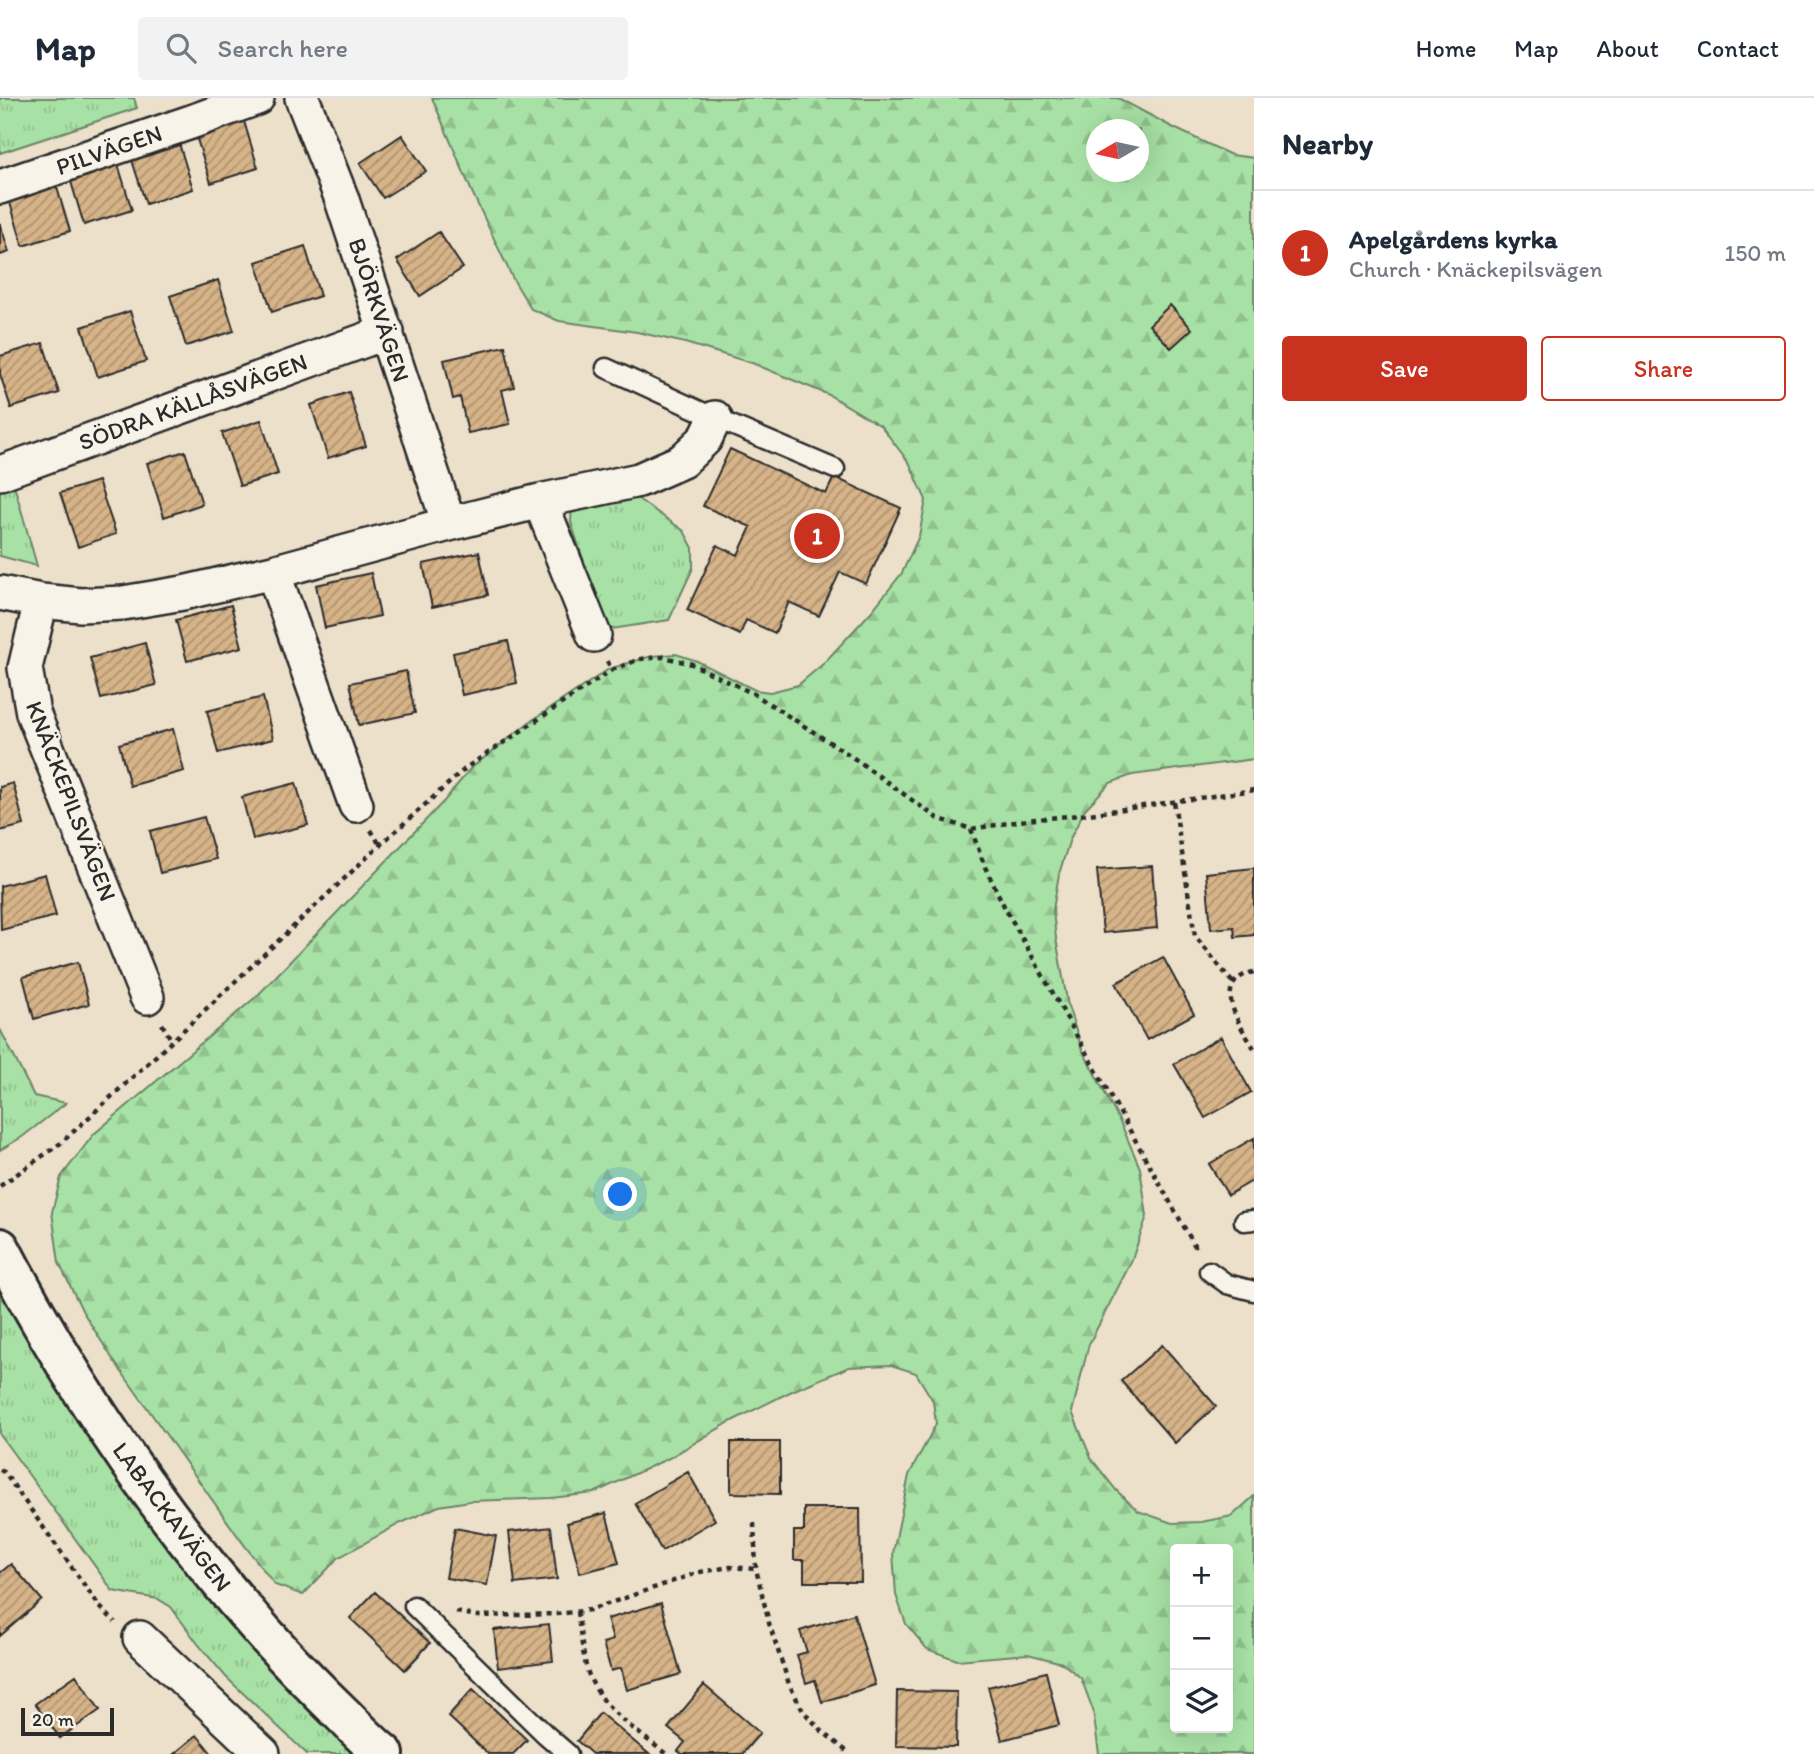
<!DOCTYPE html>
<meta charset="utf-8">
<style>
:root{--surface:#fff;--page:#f2f2f3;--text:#1f2937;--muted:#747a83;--line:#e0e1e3;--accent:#c8321e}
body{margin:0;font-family:Itim,sans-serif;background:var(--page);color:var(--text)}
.controls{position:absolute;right:21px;bottom:21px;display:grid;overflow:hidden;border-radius:7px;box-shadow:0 7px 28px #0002}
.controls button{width:63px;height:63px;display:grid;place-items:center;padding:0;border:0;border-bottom:2px solid var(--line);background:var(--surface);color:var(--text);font:35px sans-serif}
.compass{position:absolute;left:1086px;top:21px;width:63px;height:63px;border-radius:50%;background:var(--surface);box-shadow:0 7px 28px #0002;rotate:261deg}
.scale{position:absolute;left:21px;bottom:18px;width:93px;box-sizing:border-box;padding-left:7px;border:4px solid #2b2b2b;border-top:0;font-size:19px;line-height:24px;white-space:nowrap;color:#2b2b2b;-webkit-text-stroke:5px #f7f3e8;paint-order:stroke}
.you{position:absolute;left:621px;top:1097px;width:24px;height:24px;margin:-18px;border:5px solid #fff;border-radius:50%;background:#1a73e8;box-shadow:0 0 0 10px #1a73e833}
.badge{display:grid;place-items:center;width:46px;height:46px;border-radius:50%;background:var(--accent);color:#fff;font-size:23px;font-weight:700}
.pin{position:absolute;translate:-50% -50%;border:4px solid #fff;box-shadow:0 2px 7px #0006}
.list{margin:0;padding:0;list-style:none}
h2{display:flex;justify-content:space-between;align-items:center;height:91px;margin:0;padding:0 28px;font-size:30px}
h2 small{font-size:23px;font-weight:400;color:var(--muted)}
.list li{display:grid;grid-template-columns:46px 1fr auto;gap:21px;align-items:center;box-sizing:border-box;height:126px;padding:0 28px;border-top:2px solid var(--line)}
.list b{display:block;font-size:26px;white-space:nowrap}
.list p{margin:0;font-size:23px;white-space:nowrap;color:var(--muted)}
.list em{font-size:23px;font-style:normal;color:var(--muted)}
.actions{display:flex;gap:14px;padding:21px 28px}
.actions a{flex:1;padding:16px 0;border:2px solid var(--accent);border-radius:7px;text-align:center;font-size:24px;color:var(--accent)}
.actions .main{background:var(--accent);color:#fff}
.icon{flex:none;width:38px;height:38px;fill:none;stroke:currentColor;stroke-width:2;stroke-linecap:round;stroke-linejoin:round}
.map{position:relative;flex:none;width:1254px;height:1656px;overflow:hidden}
header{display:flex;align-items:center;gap:42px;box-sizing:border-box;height:98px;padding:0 35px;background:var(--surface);border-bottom:2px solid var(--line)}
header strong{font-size:33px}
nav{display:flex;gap:38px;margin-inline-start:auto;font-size:24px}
.search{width:490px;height:63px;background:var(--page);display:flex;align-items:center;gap:18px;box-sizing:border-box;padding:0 24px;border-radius:7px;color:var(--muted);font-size:26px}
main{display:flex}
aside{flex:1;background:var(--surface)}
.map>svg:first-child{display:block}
.grass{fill:url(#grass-tufts);stroke:#6a8668;stroke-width:2}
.forest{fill:url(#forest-firs);stroke:#6a8668;stroke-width:2;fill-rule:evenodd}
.building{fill:url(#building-hatch);stroke:#2b2b2b;stroke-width:2}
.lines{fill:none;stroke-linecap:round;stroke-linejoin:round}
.service-casing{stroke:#2b2b2b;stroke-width:23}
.minor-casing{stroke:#2b2b2b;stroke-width:38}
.tertiary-casing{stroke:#2b2b2b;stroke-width:44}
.path{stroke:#2b2b2b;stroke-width:4.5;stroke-dasharray:5 5;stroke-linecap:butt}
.service{stroke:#f7f3e8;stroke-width:18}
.minor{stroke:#f7f3e8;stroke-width:33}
.tertiary{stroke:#f7f3e8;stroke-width:38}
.labels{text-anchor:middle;stroke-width:5;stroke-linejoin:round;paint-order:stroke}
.street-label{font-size:24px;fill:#2b2b2b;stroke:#f7f3e8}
</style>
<header>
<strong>Map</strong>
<div class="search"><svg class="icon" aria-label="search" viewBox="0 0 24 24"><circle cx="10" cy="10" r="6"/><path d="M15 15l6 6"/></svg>Search here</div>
<nav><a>Home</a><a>Map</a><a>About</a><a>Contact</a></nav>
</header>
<main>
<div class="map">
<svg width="1254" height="1656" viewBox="0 0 1254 1656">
<defs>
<pattern id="grass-tufts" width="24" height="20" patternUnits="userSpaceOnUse" patternTransform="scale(1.75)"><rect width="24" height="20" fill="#a8e1a5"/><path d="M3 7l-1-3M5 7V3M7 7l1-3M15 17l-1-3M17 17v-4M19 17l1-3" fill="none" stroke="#91c18e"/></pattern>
<pattern id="forest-firs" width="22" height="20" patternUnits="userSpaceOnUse" patternTransform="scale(1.75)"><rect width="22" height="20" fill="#a8e1a5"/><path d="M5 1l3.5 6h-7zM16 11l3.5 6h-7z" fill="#91c18e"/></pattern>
<pattern id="building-hatch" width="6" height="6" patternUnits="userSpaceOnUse" patternTransform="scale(1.75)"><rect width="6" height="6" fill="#d6b388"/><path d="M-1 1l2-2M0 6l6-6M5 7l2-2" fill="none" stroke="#ae926f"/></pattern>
</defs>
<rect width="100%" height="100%" fill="#ede0cb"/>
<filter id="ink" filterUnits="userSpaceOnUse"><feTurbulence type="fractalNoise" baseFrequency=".0143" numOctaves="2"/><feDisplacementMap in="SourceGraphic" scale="14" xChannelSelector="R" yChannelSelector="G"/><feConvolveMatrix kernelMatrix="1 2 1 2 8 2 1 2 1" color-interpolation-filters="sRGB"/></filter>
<g filter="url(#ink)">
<!-- grass -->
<path class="grass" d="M0,0H134L137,10L0,55Z
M11,376L37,468L0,458V379Z
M621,389L684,433L693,450V470L669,522L606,532L571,424L572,408Z
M0,931L34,998L66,1005L22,1039L0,1052Z
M0,1177L368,1656H307L226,1579L198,1546L171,1509L158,1501L113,1493L0,1337Z"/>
<!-- forest -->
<path class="forest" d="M432,0H1118L1172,29L1231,57L1254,60V661L1132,677L1110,685L1085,711L1070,741L1059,776L1053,812L1056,840L1068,908L1082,951L1122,1028L1140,1070L1147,1118L1131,1164L1089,1246L1072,1314L1091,1360L1116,1392L1138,1413L1172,1425L1201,1424L1232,1418L1254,1398V1656H1099L1093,1612L1081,1580L1062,1565L1028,1556L957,1562L927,1551L906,1526L896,1497L893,1455L909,1377L936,1326L933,1303L916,1275L891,1267L849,1269L792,1293L730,1324L669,1360L594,1395L551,1400L470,1403L439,1408L399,1426L338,1460L303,1497L275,1487L242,1444L114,1263L83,1214L59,1165L52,1114L61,1079L94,1036L257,898L445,702L470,671L528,625L609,571L652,558L676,556L697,563L755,592L770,594L798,587L823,566L870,515L902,475L919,438L926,402L910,366L881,328L829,297L752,265L685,245L637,234L559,223L531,211L513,181L472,94ZM1097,32H1139V74H1097ZM1175,1451H1228V1630H1175Z"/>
<!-- building -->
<path class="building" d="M243,20L258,70L211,85L195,35Z
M402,37L426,73L383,100L360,65Z
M178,42L193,91L146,106L130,56Z
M117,63L132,112L84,127L69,77Z
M55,83L70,133L23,148L8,98Z
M0,125L9,154L0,157Z
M439,134L463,170L420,198L397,162Z
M305,148L320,198L272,214L256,164Z
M218,182L234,233L186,248L170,198Z
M1170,207L1192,231L1171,250L1149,227Z
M130,213L146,263L98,279L82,229Z
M43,245L59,295L11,310L0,276V258Z
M505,248L514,289L502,292L510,326L468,335L460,299L453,301L444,262Z
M349,294L366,348L328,360L311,307Z
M261,322L278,376L240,388L222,335Z
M730,351L826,396L834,379L901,410L866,486L840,474L819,518L789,504L775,535L746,522L740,537L687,512L717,447L738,457L751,429L703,408Z
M185,353L202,406L164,419L147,365Z
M98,383L116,436L78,449L60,395Z
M479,454L488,497L432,509L423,466Z
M371,475L380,518L325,530L316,487Z
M231,507L242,549L187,563L176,522Z
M508,543L517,585L462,597L453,555Z
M145,545L156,587L101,601L90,560Z
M406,573L415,615L359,627L350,585Z
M263,599L273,641L218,655L207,613Z
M173,631L184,673L130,688L119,646Z
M13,685L24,727L0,733V689Z
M296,685L308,727L253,741L242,699Z
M204,719L216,761L160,775L150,733Z
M1152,768L1157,830L1103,835L1097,772Z
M1254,770V837L1235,839L1234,829L1211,831L1206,775Z
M45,776L56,818L1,832L0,788Z
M1163,859L1194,916L1147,942L1116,885Z
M78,864L89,906L34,921L23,879Z
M1221,939L1251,994L1205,1020L1174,966Z
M1254,1040V1082L1228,1097L1209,1066Z
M1162,1247L1216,1308L1175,1345L1121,1283Z
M731,1344H780V1396L731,1395Z
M688,1374L715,1422L662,1453L635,1405Z
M804,1410H860L861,1484H804V1462H794V1433H804Z
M606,1415L619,1465L580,1475L567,1425Z
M551,1429L557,1481L515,1486L509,1434Z
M455,1430L496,1438L487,1487L446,1480Z
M11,1466L42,1502L0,1538V1475Z
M375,1494L430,1545L405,1572L350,1520Z
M661,1505L681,1576L627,1592L621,1570L611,1573L603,1545L613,1542L607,1521Z
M854,1516L875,1587L822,1604L815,1582L806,1585L797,1557L807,1554L800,1533Z
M549,1526L553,1563L498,1570L494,1532Z
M1046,1574L1059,1627L1002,1642L988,1589Z
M76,1577L100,1612L60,1640L35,1606Z
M704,1587L760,1635L742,1656H682L678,1653L685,1644L668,1630Z
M473,1591L527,1642L513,1656H488L448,1618Z
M897,1593L957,1594L956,1649L896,1648Z
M600,1615L649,1656H592L577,1643Z
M197,1637L212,1656H174Z"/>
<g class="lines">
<!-- service casing -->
<g class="service-casing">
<path id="service" d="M606,270L715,320L835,371
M1244,1123L1254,1122
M1209,1173L1227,1186L1254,1193
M414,1508L545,1636L568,1656"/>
</g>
<!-- minor casing -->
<g class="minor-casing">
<path id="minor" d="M302,0L341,99L449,426
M0,89L191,24L257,0
M0,375L387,234
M540,403L594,537
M273,474L356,707
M0,495L41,503L81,507L123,505L183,495L273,474L449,426L540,403L639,382L682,363L705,341L715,320
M41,503L25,570L33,615L147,899
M140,1540L263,1656"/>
</g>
<!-- tertiary casing -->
<g class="tertiary-casing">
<path id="tertiary" d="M0,1150C73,1289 160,1418 264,1535C290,1564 317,1592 345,1619C358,1632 370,1645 384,1656"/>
</g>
<!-- path -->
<path class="path" d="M607,563L612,572L640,561L664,559L692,566L754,596L848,656L937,720L971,731L1027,722L1089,716L1254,692
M1174,704L1195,838L1233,885
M971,731L985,769L1005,810L1197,1152
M371,732L380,747
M1254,874C1210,883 1239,927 1254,950
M162,926L172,943
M0,1088L61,1045L172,943L380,747L467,669L612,572
M0,1372L4,1374L100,1509L115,1524
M754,1425L756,1471L769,1525L789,1586L803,1613L822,1633L850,1656
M456,1514L478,1518L557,1516L590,1512L700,1474L730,1469L756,1471
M577,1514C580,1532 582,1550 586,1568C596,1608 636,1632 666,1656"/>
<!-- service -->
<use href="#service" class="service"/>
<!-- minor -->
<use href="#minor" class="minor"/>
<!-- tertiary -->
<use href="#tertiary" class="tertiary"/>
</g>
</g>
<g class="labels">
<!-- street labels -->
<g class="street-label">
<text transform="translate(109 52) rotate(-19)" y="8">PILVÄGEN</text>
<text transform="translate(379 212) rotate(72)" y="8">BJÖRKVÄGEN</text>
<text transform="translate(193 304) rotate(-20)" y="8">SÖDRA KÄLLÅSVÄGEN</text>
<text transform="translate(71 703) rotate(69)" y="8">KNÄCKEPILSVÄGEN</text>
<text transform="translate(172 1419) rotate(53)" y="8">LABACKAVÄGEN</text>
</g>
</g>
</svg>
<div class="controls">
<button>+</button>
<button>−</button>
<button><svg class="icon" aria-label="layers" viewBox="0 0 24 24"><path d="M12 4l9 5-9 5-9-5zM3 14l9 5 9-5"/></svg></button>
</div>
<svg class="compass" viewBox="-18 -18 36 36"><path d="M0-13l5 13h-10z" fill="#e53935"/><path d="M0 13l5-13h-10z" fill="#747a83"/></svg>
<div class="scale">20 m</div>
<div class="you"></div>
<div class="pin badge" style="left:817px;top:438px">1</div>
</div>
<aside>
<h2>Nearby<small></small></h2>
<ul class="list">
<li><span class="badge">1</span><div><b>Apelgårdens kyrka</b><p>Church · Knäckepilsvägen</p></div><em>150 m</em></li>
</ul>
<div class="actions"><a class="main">Save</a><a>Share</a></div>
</aside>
</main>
